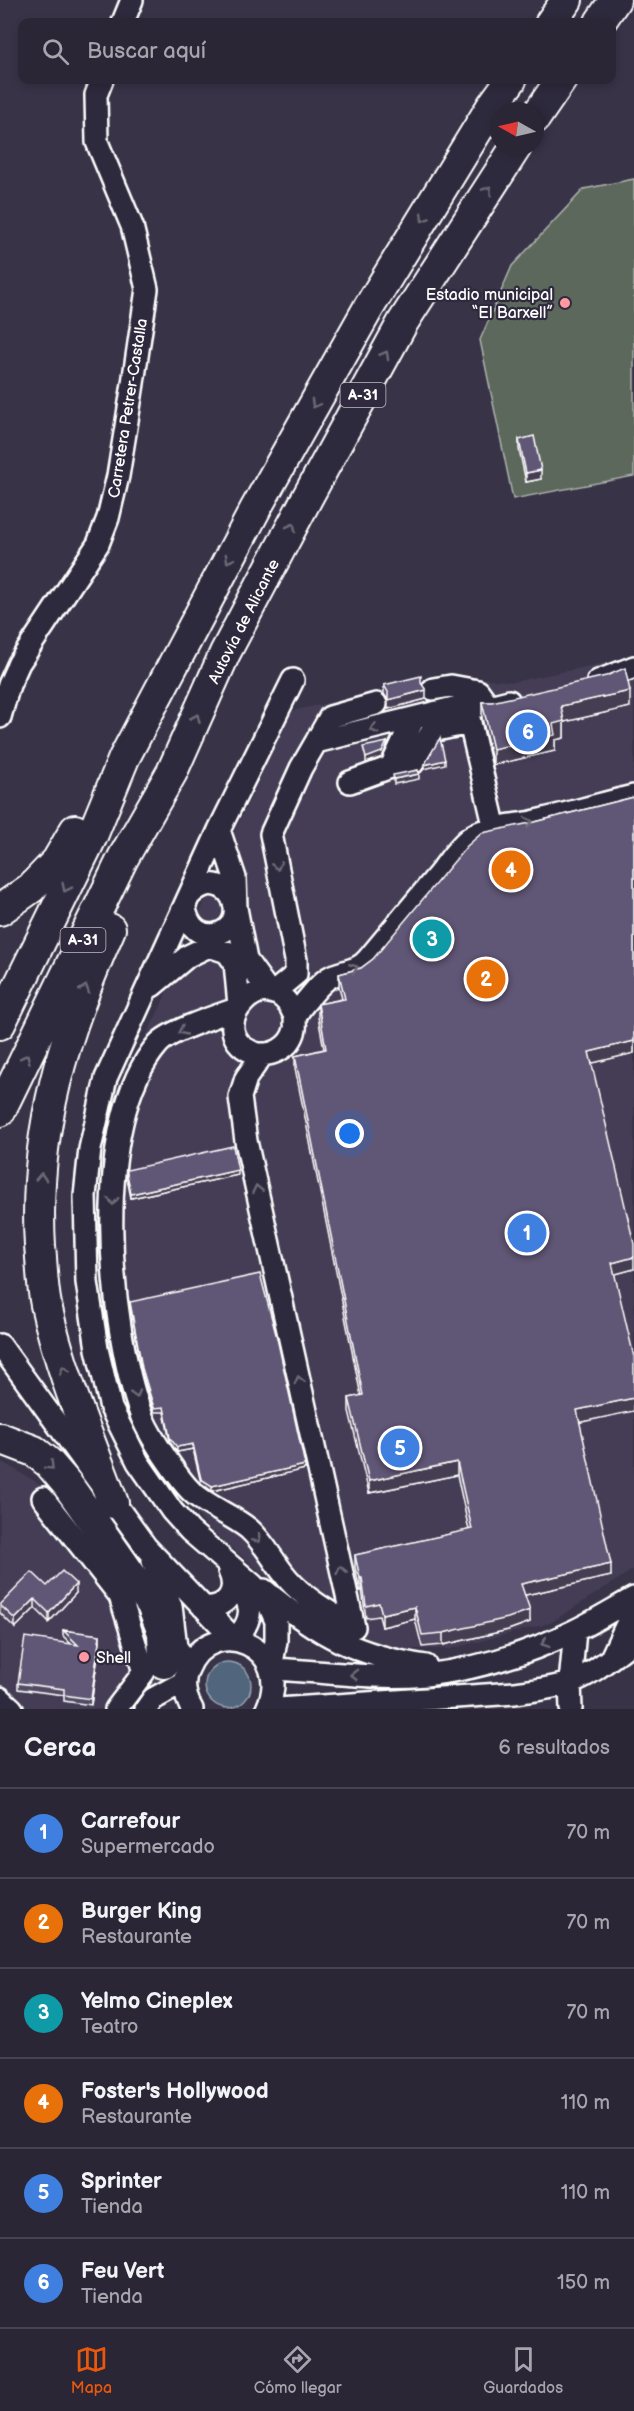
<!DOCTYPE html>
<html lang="es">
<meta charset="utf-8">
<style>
:root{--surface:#2b2636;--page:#373242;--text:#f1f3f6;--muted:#a6a5ad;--line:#474351;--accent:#ea580c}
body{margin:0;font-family:"Balsamiq Sans",sans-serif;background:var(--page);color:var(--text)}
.compass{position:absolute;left:490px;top:102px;width:54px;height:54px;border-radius:50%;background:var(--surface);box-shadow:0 3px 9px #0003;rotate:278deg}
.you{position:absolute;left:350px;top:1134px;width:21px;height:21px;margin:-15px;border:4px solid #fff;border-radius:50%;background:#1a73e8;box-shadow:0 0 0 9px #1a73e833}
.badge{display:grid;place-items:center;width:39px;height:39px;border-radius:50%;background:var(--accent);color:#fff;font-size:20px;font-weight:700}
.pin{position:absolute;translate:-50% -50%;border:3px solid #fff;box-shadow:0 2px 6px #0006}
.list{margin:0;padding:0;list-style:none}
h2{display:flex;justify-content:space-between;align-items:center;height:78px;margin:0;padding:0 24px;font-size:26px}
h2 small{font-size:20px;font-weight:400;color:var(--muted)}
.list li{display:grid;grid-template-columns:39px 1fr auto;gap:18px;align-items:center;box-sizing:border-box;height:90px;padding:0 24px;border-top:2px solid var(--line)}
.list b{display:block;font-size:22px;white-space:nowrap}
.list p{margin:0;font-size:20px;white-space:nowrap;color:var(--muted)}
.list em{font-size:20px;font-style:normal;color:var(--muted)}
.icon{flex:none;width:33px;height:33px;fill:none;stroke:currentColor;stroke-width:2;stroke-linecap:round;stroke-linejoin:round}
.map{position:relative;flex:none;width:634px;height:1709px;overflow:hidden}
.search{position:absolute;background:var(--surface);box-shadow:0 3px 9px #0003;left:18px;right:18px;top:18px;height:66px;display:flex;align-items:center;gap:15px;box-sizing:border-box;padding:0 21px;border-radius:12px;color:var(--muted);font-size:22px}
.sheet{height:618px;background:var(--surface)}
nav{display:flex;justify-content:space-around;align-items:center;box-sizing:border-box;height:84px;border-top:2px solid var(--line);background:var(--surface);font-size:16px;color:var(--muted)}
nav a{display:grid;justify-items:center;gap:3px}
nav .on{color:var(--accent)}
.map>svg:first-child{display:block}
.built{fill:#453e55}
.green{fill:#5b685c;stroke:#adb4ae;stroke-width:1.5}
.water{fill:#51667c;stroke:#97a3b0;stroke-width:1.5}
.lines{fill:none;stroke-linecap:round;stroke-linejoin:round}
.minor-casing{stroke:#fff;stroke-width:26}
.highway-casing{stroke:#fff;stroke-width:34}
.minor{stroke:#2f2a3d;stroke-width:21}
.highway{stroke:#2f2a3d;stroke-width:30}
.wall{fill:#534b64;stroke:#fff;stroke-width:1.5}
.shaded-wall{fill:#443d51;stroke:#fff;stroke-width:1.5}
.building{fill:#615774;stroke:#fff;stroke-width:1.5}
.oneway{stroke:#6d6a77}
.poi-dot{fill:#ff9aa2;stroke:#2f2a3d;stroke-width:2}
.labels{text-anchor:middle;stroke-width:4.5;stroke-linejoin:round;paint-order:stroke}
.shield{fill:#2f2a3d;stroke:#c1bfc5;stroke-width:1.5}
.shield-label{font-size:15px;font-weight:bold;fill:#fff}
.poi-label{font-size:16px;fill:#fff;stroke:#2f2a3d;text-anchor:end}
.street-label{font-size:16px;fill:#fff;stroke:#2f2a3d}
</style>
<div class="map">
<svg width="634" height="1709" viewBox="0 0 634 1709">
<rect width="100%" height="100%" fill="#393348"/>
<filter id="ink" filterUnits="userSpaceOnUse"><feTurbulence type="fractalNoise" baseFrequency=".0167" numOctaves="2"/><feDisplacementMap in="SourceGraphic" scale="12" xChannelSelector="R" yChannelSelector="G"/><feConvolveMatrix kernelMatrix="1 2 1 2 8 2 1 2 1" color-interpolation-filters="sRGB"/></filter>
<g filter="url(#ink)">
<!-- built -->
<path class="built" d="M634,657V1569L550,1623L450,1649H395L349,1638L315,1617L208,1528L169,1479L134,1416L119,1377L103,1270L109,1157L126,1076L160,1008L231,839L292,711L453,675L513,682Z
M0,1461L52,1491L137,1609L163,1680L137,1709H0Z"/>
<!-- green -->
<path class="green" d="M634,179V476L513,499L480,340L512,266L584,189Z"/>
<!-- water -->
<path class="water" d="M205 1685a23 23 0 1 1 46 0a23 23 0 1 1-46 0Z"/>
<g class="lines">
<!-- minor casing -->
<g class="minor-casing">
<path id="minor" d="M123,22L132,0
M598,681L634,667
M433,689L451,686L478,691L489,706
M467,710L495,829
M0,717L9,685L19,663L98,544L108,518L118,476L132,390L147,289L132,226L97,142L96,95L102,80
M316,742L330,717L376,704
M391,767L414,718
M350,782L391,767L413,763L432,731L469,723
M219,830L235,878L236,908L246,960L269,992
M185,907C190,951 244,937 234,903C232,895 227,889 219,886C207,882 198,887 190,895
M152,986L188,956L209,946L227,952L235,963L239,1005
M273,993L296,974V960L271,834L301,768L316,742L466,705L489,706L509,701
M236,1009C219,1015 169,1031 158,1044C90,1122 108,1325 142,1417C148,1431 158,1447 167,1460C174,1470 183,1484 192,1492C208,1507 232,1515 249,1529C265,1543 274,1563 288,1579C305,1599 332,1614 354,1627
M295,1017C270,951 199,1030 252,1052C270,1059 291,1048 295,1029C296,1025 294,1020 296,1016C299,1008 307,1000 312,994C317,988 325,979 332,976C346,970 358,971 368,959C391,931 415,903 438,875C448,863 458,846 471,837C482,827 517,825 532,822C566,814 600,804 634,796
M263,1054L246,1078L240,1097L246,1141L354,1627
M0,1345L146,1547L235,1640
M43,1498L120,1596L144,1672L116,1709
M153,1561L171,1606L176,1647L189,1665
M233,1579C252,1603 257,1616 235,1640
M264,1590C317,1634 357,1656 426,1666
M203,1607C226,1609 239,1592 229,1571
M612,1656L634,1609
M271,1669L276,1641V1621L269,1605L253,1585L190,1531L172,1511L138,1462L111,1408L97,1349L87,1282L85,1196L90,1149L106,1078L219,830L293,680
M271,1669C323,1671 374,1680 426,1675C476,1669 529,1653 574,1631C595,1621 614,1609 634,1598
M0,1698L12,1709
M146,1709L153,1699L184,1682
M192,1709C185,1697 182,1682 188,1669C211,1612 296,1646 267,1709
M278,1709L515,1693C533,1690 553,1689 571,1682C594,1674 614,1655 634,1641
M571,1709L570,1683L575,1631"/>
</g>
<!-- highway casing -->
<g class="highway-casing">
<path id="highway" d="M551,22L567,0
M600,22L615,0
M535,118L561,80
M0,910L31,888L57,861L75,830
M110,929C64,1033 33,1130 40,1246C42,1265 42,1286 46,1305C61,1373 89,1438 113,1503
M0,1024L92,836L124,758L256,508L369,307L492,106L511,80
M0,1111L123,858L172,772L225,653L307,498L403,322L516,147
M0,1438L34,1451L49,1463L67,1484L152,1605L163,1632L164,1663"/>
</g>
<!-- minor -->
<use href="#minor" class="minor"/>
<!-- highway -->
<use href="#highway" class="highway"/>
</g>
<!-- wall -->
<path class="wall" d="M519,440L541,479L526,482L519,449Z
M421,683L426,699L388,709V700L384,694V685Z
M482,702L630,707L564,722V738L555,740V751L493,765L482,718Z
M634,797V1053L591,1063L634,1269L615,1274L579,1422L611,1576L525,1595L530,1622L508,1630L443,1645L422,1647L415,1619L382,1627L379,1616L366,1618L362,1590L360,1591L355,1567V1555L469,1530L457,1475L369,1493L349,1411V1398L361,1396L295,1068V1056L324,1049L318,1017V1004L342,999L339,987V974L361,968L373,959L535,822Z
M127,1170L238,1175L131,1198L127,1179Z
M130,1302L305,1469L212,1491L201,1483L193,1449L177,1452L170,1442L164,1412H154L142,1373Z
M47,1586L76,1593L49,1622L35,1608L15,1628L0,1613V1605Z
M63,1630L100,1641L91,1705L64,1701V1695L18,1689V1683L71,1644L63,1636Z"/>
<!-- shaded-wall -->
<path class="shaded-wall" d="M541,470V479L526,482V473Z
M426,690V699L388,709V700Z
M630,691V707L564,722V738L555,740V751L493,765V749L553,724L561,706Z
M387,742V746L382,757L366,763V758Z
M445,760V764L424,769V765Z
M419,774V779L394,784V779Z
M634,1041V1053L589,1064V1052Z
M238,1170V1175L131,1198V1194Z
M634,1257V1269L612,1275V1263Z
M634,1398V1411L577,1423V1410Z
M193,1444V1449L177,1452V1447Z
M457,1462V1475L369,1493V1481Z
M305,1465V1469L212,1491V1486Z
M611,1564V1576L521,1596V1584Z
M360,1578H362V1590L360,1591Z
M76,1584V1593L49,1622V1613Z
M35,1599V1608L15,1628V1619Z
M415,1607V1619L382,1627V1614Z
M530,1610V1622L508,1630L443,1645V1633Z
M100,1635V1641L91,1705V1699Z"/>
<!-- building -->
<path class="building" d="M534,436L541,470L526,473L519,440Z
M625,668L630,691L561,706L564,721L553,724L555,735L493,749L482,702H492L606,676Z
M421,676V683L426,690L388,700V692L384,685Z
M440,738L445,760L424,765Z
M387,742L382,752L366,758L363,747Z
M418,770L419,774L394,779L393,775Z
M634,797V1041L589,1052L634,1244V1257L612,1263L634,1357V1398L577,1410L611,1564L521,1584L530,1610L508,1618L443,1633L422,1635L415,1607L382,1614L379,1603L366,1606L362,1578H360L355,1555L472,1529L457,1462L369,1481L349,1398L363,1395L295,1056L326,1049L318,1004L345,999L339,974L361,968L373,959L467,846L482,833L535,822Z
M233,1146L238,1170L131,1194L127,1174V1170Z
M260,1274L277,1338L305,1465L212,1486L201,1479L193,1444L177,1447L170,1438L164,1407L154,1408L142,1368L130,1302Z
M62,1571L76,1584L49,1613L35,1599L15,1619L0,1605L32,1572L47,1586Z
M63,1630L100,1635L91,1699L64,1695V1689L18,1683L25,1637L78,1645Z"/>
<!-- one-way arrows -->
<defs><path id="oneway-chevron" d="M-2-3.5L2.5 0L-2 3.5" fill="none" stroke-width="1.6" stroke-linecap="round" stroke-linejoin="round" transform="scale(1.5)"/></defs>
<g class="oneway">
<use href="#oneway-chevron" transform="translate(488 190) rotate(-57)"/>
<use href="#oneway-chevron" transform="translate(424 218) rotate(122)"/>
<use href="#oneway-chevron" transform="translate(385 355) rotate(-61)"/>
<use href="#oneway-chevron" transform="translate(315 404) rotate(119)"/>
<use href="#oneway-chevron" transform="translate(292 527) rotate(-62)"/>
<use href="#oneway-chevron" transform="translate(229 559) rotate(118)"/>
<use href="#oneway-chevron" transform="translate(196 718) rotate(-66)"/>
<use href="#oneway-chevron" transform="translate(374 729) rotate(166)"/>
<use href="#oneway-chevron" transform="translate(529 822) rotate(-12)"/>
<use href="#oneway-chevron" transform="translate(277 866) rotate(78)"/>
<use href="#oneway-chevron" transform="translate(66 888) rotate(116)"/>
<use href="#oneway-chevron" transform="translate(354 968) rotate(-22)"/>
<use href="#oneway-chevron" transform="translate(85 989) rotate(-71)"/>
<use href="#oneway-chevron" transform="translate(182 1031) rotate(155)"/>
<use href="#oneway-chevron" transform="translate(26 1058) rotate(-64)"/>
<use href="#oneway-chevron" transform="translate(41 1177) rotate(-87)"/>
<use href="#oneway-chevron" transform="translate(257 1189) rotate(-102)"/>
<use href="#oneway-chevron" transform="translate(113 1201) rotate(91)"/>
<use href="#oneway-chevron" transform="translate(64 1370) rotate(-108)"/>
<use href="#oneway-chevron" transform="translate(299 1380) rotate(-103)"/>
<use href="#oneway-chevron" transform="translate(136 1394) rotate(75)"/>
<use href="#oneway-chevron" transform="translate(50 1466) rotate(45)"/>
<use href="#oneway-chevron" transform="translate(257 1539) rotate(49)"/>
<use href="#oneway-chevron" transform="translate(341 1570) rotate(-103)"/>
<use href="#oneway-chevron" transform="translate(545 1643) rotate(159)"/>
<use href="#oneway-chevron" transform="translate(354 1675) rotate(-179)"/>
</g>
</g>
<!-- markers -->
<g class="poi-dot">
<circle cx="565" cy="303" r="6"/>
<circle cx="84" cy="1657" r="6"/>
</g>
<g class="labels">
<!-- shield labels -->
<g class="shield">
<rect x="340.5" y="383" width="45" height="24" rx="4.5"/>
<rect x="60.5" y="928" width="45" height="24" rx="4.5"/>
</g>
<g class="shield-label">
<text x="363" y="400">A-31</text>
<text x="83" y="945">A-31</text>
</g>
<!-- poi labels -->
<g class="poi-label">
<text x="553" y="300">Estadio municipal<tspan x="553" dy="18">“El Barxell”</tspan></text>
<text x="96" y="1663" text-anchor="start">Shell</text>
</g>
<!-- street labels -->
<g class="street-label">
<text transform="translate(127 408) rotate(-81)" y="6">Carretera Petrer-Castalla</text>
<text transform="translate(243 621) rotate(-63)" y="6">Autovía de Alicante</text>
</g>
</g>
</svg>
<svg class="compass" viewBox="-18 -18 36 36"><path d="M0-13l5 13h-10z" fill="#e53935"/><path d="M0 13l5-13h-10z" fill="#a6a5ad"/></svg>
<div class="you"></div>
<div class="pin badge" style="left:527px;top:1233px;background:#3f7fe0">1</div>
<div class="pin badge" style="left:486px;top:979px;background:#e8710a">2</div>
<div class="pin badge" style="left:432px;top:939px;background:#0f9aa8">3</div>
<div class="pin badge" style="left:511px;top:870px;background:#e8710a">4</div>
<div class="pin badge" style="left:400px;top:1448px;background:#3f7fe0">5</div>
<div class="pin badge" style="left:528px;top:732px;background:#3f7fe0">6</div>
<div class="search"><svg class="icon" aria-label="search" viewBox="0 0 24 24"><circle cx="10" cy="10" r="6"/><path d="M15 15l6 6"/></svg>Buscar aquí</div>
</div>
<section class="sheet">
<h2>Cerca<small>6 resultados</small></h2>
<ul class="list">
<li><span class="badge" style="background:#3f7fe0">1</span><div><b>Carrefour</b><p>Supermercado</p></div><em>70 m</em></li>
<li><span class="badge" style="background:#e8710a">2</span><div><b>Burger King</b><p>Restaurante</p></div><em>70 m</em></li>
<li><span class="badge" style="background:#0f9aa8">3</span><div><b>Yelmo Cineplex</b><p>Teatro</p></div><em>70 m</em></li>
<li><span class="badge" style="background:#e8710a">4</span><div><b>Foster's Hollywood</b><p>Restaurante</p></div><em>110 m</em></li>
<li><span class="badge" style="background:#3f7fe0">5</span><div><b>Sprinter</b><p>Tienda</p></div><em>110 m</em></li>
<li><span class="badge" style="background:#3f7fe0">6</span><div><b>Feu Vert</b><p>Tienda</p></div><em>150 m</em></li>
</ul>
</section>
<nav>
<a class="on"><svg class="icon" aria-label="map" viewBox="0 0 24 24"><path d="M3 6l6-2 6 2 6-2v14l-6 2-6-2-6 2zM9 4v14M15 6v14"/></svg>Mapa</a>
<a><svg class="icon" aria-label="directions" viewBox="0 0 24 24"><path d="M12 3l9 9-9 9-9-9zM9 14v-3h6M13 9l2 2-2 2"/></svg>Cómo llegar</a>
<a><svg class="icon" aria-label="saved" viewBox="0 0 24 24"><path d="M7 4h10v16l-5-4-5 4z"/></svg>Guardados</a>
</nav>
